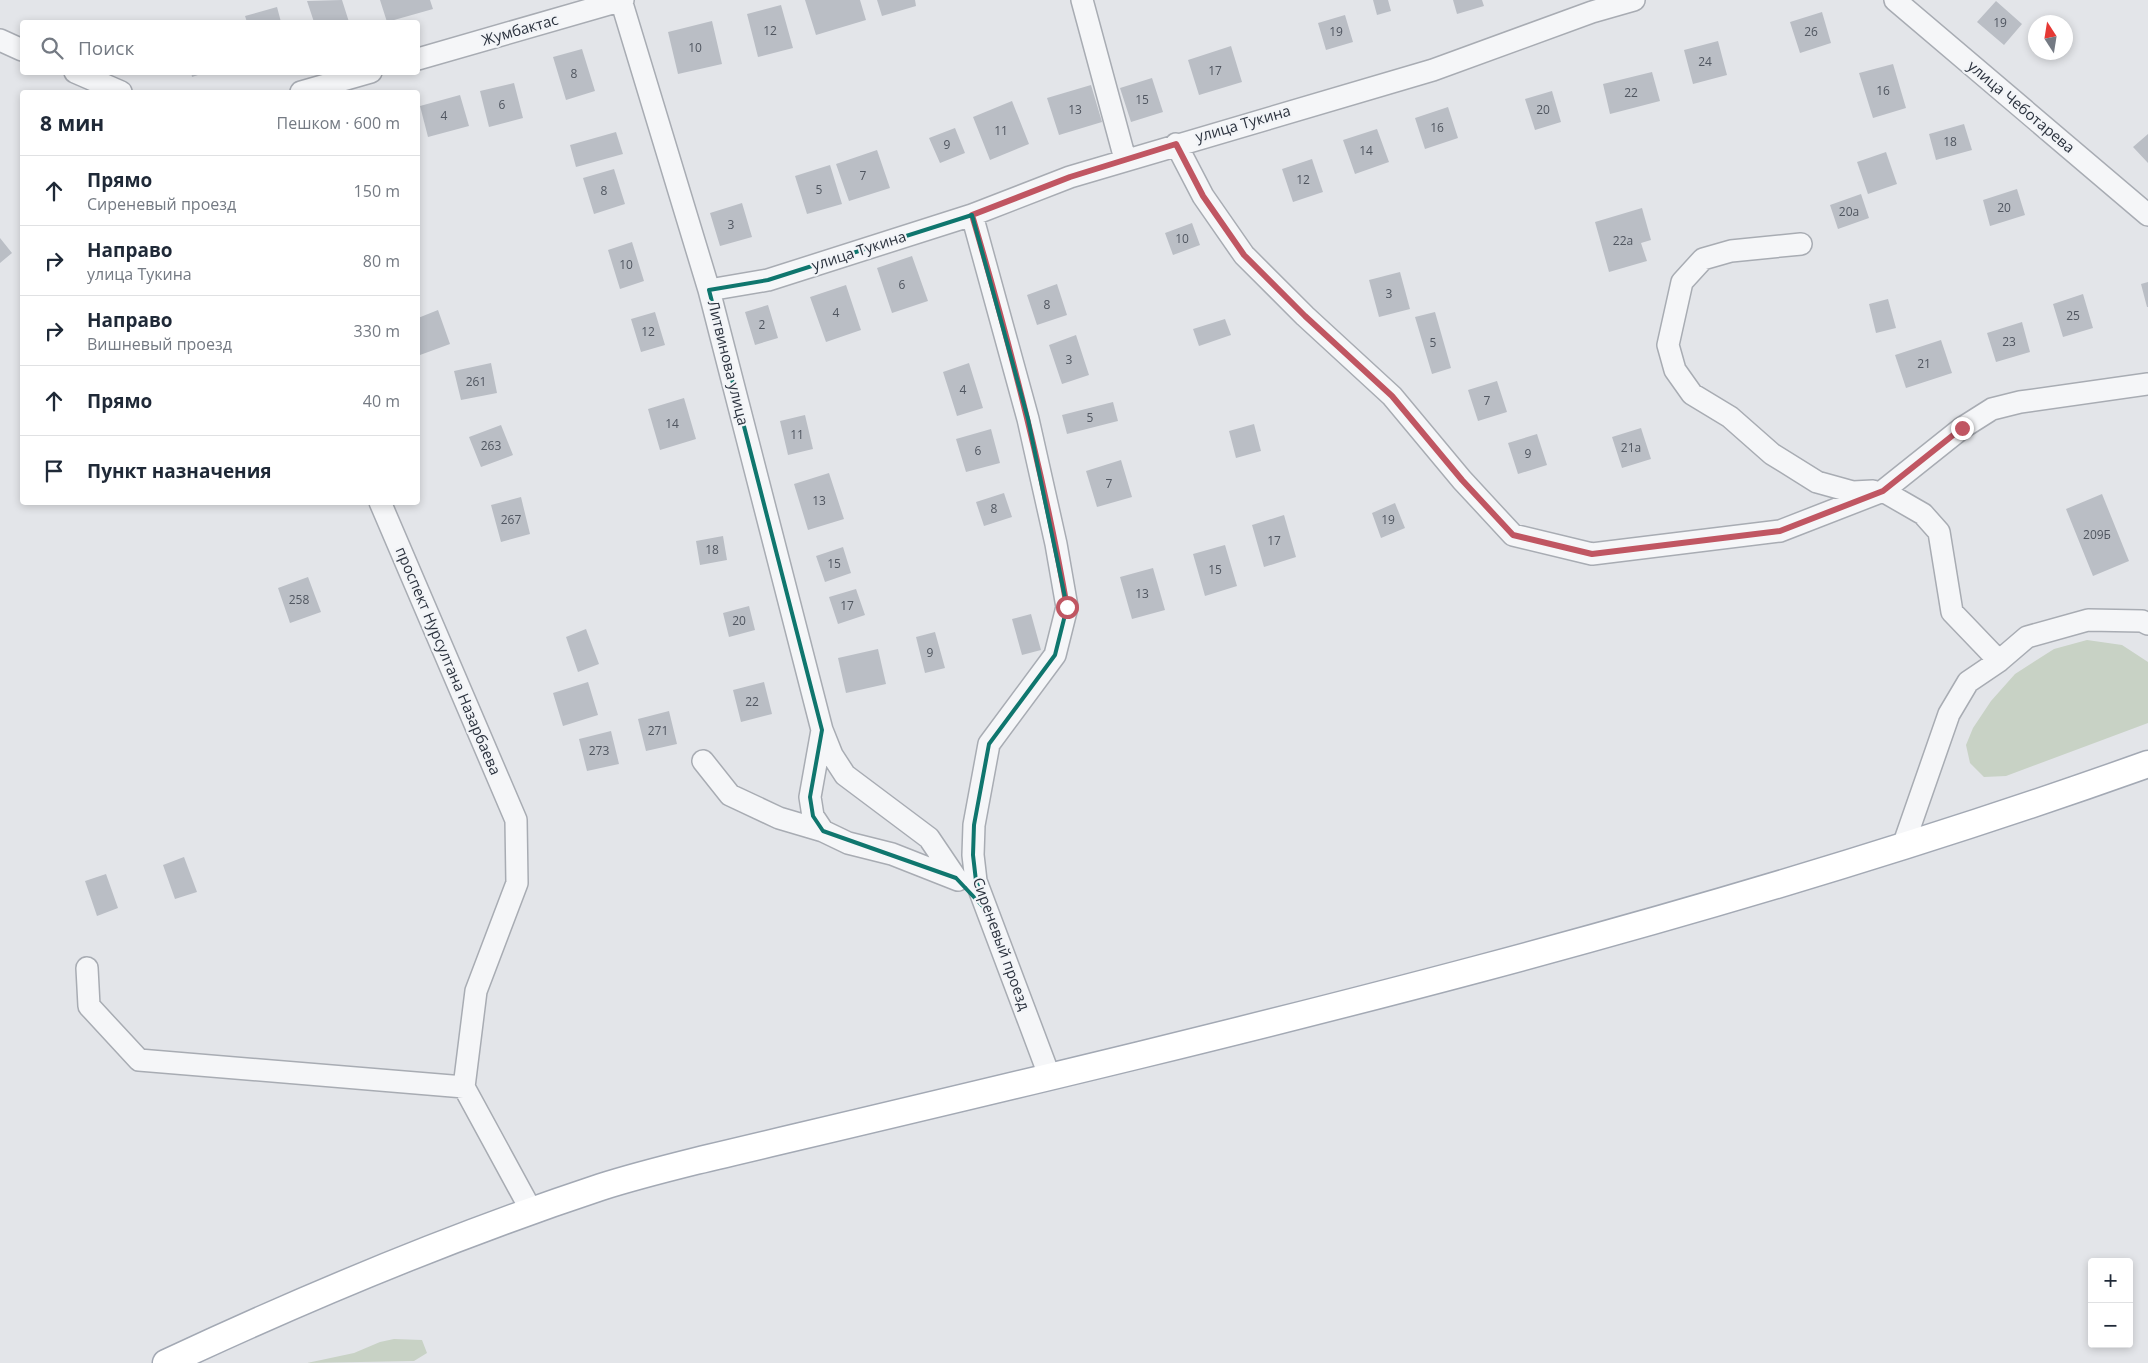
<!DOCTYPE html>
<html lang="ru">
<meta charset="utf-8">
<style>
:root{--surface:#fff;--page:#f2f2f3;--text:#1f2937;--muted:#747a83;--line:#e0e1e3}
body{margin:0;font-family:"Open Sans",sans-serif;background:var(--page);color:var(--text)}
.controls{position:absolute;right:15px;bottom:15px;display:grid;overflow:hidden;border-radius:5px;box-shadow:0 2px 8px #0003}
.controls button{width:45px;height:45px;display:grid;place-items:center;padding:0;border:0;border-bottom:1px solid var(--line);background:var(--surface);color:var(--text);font:25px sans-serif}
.compass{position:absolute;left:2028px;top:15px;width:45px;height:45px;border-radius:50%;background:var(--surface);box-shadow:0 2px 8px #0003;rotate:348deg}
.stop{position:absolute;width:15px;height:15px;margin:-11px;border:4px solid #c05662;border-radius:50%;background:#fff}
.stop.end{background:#c05662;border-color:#fff;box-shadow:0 1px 5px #0008}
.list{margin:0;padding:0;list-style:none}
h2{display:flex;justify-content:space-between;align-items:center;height:65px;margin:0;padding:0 20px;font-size:21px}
h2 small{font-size:16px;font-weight:400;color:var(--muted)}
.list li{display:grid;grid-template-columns:32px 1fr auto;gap:15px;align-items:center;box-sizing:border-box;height:70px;padding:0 20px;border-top:1px solid var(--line)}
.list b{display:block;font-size:19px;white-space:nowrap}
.list p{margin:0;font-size:16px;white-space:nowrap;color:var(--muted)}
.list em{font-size:16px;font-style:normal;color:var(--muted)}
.icon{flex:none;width:28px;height:28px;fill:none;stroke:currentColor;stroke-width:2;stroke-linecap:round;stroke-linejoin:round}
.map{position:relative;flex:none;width:2148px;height:1363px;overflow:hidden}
.search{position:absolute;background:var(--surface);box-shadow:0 2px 8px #0003;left:20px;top:20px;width:400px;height:55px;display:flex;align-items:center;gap:12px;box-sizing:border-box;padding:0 18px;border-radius:5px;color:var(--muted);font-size:19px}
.panel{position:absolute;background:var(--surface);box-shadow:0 2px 8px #0003;left:20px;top:90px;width:400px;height:415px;border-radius:5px}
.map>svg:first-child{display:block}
.green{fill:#c8d2c5}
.building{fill:#babec5}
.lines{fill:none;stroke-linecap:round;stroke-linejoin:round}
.minor-casing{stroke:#a8acb3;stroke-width:24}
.major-casing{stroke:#a3a9b4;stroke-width:29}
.minor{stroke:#f5f6f8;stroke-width:21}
.major{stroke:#fff;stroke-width:26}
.route{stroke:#c05662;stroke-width:6}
.marked{fill:none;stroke:#0f766e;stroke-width:4;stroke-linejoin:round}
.labels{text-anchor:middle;stroke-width:4.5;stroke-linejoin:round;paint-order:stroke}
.number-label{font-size:12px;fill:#505660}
.street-label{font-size:15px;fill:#2c333f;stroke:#f2f4f7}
</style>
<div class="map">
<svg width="2148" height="1363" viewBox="0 0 2148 1363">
<rect width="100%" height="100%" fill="#e3e5e9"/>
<!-- green -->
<path class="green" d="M2087,640L2122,645L2148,662V723L2006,776L1984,777L1970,763L1966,745L1973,728L1991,701L2015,674L2054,649Z
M394,1339L422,1340L427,1353L414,1361L307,1363L354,1353L380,1342Z"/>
<!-- building -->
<path class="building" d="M342,0L349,22H314L307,1Z
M380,0H430L433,9L387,22Z
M805,0H860L866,20L816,35Z
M877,0H915L916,6L882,16Z
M1373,0H1388L1391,11L1377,15Z
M1453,0H1482L1484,6L1457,14Z
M1996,1L2022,24L2004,45L1977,22Z
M781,5L793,48L758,57L747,14Z
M277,7L281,22H247L245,16Z
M1822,12L1831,43L1800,53L1790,22Z
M1345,15L1353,42L1326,50L1318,23Z
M712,21L722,64L678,74L668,32Z
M1718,41L1727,75L1693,84L1684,50Z
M1231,46L1242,82L1199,95L1188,60Z
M582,49L595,91L566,100L553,57Z
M1893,64L1906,108L1873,118L1859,73Z
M191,72H204V73L192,77Z
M1652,72L1660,101L1610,114L1603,84Z
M1152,78L1163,112L1131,122L1120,88Z
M514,83L523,118L489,127L480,91Z
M1091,85L1102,122L1059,135L1047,98Z
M1552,91L1561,122L1535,130L1525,99Z
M460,95L469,126L428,137L420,106Z
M1012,101L1029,144L990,160L973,117Z
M1448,107L1458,138L1425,149L1415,118Z
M1964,124L1972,150L1936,160L1929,134Z
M955,128L965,153L940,163L929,138Z
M1377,129L1389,162L1355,174L1343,140Z
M616,132L623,154L576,167L570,145Z
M2148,134V163L2133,147Z
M877,150L890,188L849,201L836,164Z
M1886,152L1897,184L1868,194L1857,162Z
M1312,159L1323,192L1293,202L1282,169Z
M830,165L842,204L807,214L795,176Z
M614,169L625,204L594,214L583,178Z
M2017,189L2025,215L1990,226L1983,200Z
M1861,194L1869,218L1838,229L1830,205Z
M742,203L752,237L720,246L710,213Z
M1642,208L1651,240L1641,243L1647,261L1609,272L1595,222Z
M1192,223L1200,245L1173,255L1165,233Z
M0,238L12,253L0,263Z
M632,242L644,281L620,289L608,250Z
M912,256L928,301L892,313L877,268Z
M1400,272L1410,309L1379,317L1369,280Z
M2148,282V307H2147L2141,284Z
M1057,284L1067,315L1037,325L1027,295Z
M846,285L861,330L826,342L810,297Z
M2083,294L2093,328L2063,337L2053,304Z
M1888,299L1896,328L1876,333L1869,304Z
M768,305L778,338L755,345L745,312Z
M438,310L450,344L420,355L418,348V318Z
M655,312L665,345L641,352L631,319Z
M1435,312L1451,368L1432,374L1415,317Z
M1225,319L1231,335L1199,346L1193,329Z
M2022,322L2030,352L1996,362L1987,333Z
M1076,335L1089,375L1062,384L1049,345Z
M1941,340L1952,373L1906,388L1895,355Z
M491,363L497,393L461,400L454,371Z
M969,363L983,408L957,416L943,372Z
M1497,381L1507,412L1478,421L1468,390Z
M684,398L696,439L660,450L648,409Z
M1113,402L1118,421L1067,434L1062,415Z
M805,415L813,449L788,455L780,421Z
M1254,424L1261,451L1236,458L1229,431Z
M501,425L513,455L481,467L469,437Z
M1641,428L1651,459L1622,468L1612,437Z
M991,429L1000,463L966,472L956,439Z
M1537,434L1547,465L1518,474L1508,443Z
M1121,460L1132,497L1097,507L1086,471Z
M829,473L844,519L808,530L794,484Z
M1004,493L1012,517L984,526L976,502Z
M2102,494L2129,561L2093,576L2066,509Z
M521,497L530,534L501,542L491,505Z
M1395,503L1405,528L1381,538L1372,513Z
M1284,515L1296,557L1264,567L1252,525Z
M723,536L727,560L700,565L696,541Z
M1225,545L1237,586L1205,596L1193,554Z
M843,547L851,573L825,582L816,556Z
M1153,568L1165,610L1132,619L1120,577Z
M308,577L321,612L290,623L278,588Z
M856,589L865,615L838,624L829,597Z
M749,606L755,630L729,637L723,613Z
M1031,614L1041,650L1022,655L1012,619Z
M586,629L599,664L578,672L566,637Z
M935,632L945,668L925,673L916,637Z
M878,649L886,684L846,693L838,658Z
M588,682L598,715L563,726L553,693Z
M764,682L772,714L741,722L733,690Z
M669,711L677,744L646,751L638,719Z
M611,731L619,764L587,771L579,739Z
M184,857L197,892L175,899L163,865Z
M106,874L118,908L97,916L85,881Z"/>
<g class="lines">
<!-- minor casing -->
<g class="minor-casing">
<path id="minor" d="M621,0L709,290L822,730L832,755L845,775L929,838L956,878
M1082,0L1125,159
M1895,0L2148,215
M0,40L22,50
M418,59L623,0
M75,72L121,92
M301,92L371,72
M1176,144L1203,196L1244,255L1305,316L1392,396L1462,480L1513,535L1592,554L1780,531L1883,491
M972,215L1028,419L1056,544L1067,607L1055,655L989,744L974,825L973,855L976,881L1049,1075
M1801,244L1731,251L1703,259L1682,282L1668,345L1675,370L1692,394L1730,417L1772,454L1817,482L1853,492L1873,491
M709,290L768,280L972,215L1070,177L1433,70L1592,12L1634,0
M380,502L516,820L517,883L476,991L464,1087L532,1212
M1999,661L1952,612L1939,532L1923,514L1883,491L1962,428L1992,409L2020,402L2148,384
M822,730L810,797L813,816L823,831L848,843L892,854L958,880
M703,761L730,795L779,818L823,831
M1903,846L1949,714L1968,682L1999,661L2027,637L2088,620L2142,621L2148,624
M87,968L89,1006L139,1060L464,1087"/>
</g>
<!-- major casing -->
<g class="major-casing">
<path id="major" d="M166,1363C307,1297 453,1236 601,1187C632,1177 664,1169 696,1161C1184,1045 1675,933 2148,764"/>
</g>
<!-- minor -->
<use href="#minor" class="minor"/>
<!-- major -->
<use href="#major" class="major"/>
</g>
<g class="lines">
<!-- route -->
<path class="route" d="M1067,607C1044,475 1010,344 972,215L1070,177L1176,144L1203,196L1244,255L1305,316L1392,396L1462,480L1513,535L1592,554L1780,531L1883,491L1962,428"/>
</g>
<!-- marked area -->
<path class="marked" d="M972,215L1028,419L1067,607L1055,655L989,744L974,825L973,855L976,881L988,912L956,878L823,831L813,816L810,797L822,730L709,290L768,280Z"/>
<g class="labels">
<!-- number labels -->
<g class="number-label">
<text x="2000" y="27">19</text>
<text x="770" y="35">12</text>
<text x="1336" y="36">19</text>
<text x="1811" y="36">26</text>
<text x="695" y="52">10</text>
<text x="1705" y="66">24</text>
<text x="1215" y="75">17</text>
<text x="574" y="78">8</text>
<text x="1883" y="95">16</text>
<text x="1631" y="97">22</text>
<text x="1142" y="104">15</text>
<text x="502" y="109">6</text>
<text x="1075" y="114">13</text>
<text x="1543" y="114">20</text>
<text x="444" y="120">4</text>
<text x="1437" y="132">16</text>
<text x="1001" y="135">11</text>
<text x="1950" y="146">18</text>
<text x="947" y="149">9</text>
<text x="1366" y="155">14</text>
<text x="863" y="180">7</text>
<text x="1303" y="184">12</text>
<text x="819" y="194">5</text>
<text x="604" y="195">8</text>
<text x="2004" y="212">20</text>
<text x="1849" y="216">20а</text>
<text x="731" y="229">3</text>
<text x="1182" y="243">10</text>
<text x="1623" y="245">22а</text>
<text x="626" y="269">10</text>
<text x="902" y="289">6</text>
<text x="1389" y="298">3</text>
<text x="1047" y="309">8</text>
<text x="836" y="317">4</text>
<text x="2073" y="320">25</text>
<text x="762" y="329">2</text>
<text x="648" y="336">12</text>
<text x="2009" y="346">23</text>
<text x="1433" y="347">5</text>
<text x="1069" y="364">3</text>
<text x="1924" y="368">21</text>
<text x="476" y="386">261</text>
<text x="963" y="394">4</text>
<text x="1487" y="405">7</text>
<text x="1090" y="422">5</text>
<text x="672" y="428">14</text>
<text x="797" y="439">11</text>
<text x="491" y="450">263</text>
<text x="1631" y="452">21а</text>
<text x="978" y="455">6</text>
<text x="1528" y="458">9</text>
<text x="1109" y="488">7</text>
<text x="819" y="505">13</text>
<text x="994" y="513">8</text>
<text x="511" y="524">267</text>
<text x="1388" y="524">19</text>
<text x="2097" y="539">209Б</text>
<text x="1274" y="545">17</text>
<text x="712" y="554">18</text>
<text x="834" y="568">15</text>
<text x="1215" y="574">15</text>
<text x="1142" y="598">13</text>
<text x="299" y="604">258</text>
<text x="847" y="610">17</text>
<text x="739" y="625">20</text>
<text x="930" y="657">9</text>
<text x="752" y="706">22</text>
<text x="658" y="735">271</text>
<text x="599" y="755">273</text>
</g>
<!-- street labels -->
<g class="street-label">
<text transform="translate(520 30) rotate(-16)" y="5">Жумбактас</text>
<text transform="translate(2021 107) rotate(40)" y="5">улица Чеботарева</text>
<text transform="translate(1243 124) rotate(-16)" y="5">улица Тукина</text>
<text transform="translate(859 251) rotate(-18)" y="5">улица Тукина</text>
<text transform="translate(728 363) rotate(76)" y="5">Литвинова улица</text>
<text transform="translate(448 661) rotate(67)" y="5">проспект Нурсултана Назарбаева</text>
<text transform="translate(1001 944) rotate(70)" y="5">Сиреневый проезд</text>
</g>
</g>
</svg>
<div class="controls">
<button>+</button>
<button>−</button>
</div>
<svg class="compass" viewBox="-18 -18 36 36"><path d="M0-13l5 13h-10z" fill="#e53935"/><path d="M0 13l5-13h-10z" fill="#747a83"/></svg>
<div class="stop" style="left:1067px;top:607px"></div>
<div class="stop end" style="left:1962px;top:428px"></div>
<div class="search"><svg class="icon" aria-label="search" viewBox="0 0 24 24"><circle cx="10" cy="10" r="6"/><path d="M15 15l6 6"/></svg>Поиск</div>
<section class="panel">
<h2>8 мин<small>Пешком · 600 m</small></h2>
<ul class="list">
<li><svg class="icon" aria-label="ahead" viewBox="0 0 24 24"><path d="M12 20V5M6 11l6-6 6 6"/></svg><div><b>Прямо</b><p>Сиреневый проезд</p></div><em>150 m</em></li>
<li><svg class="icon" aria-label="right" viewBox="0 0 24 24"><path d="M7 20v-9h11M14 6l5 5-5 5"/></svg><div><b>Направо</b><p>улица Тукина</p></div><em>80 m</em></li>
<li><svg class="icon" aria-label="right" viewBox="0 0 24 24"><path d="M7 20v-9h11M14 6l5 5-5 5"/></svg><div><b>Направо</b><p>Вишневый проезд</p></div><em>330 m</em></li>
<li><svg class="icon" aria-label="ahead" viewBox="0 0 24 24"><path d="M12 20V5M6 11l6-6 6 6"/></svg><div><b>Прямо</b></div><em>40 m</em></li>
<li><svg class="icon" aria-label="arrive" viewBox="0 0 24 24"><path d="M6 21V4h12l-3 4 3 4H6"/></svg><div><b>Пункт назначения</b></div></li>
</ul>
</section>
</div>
